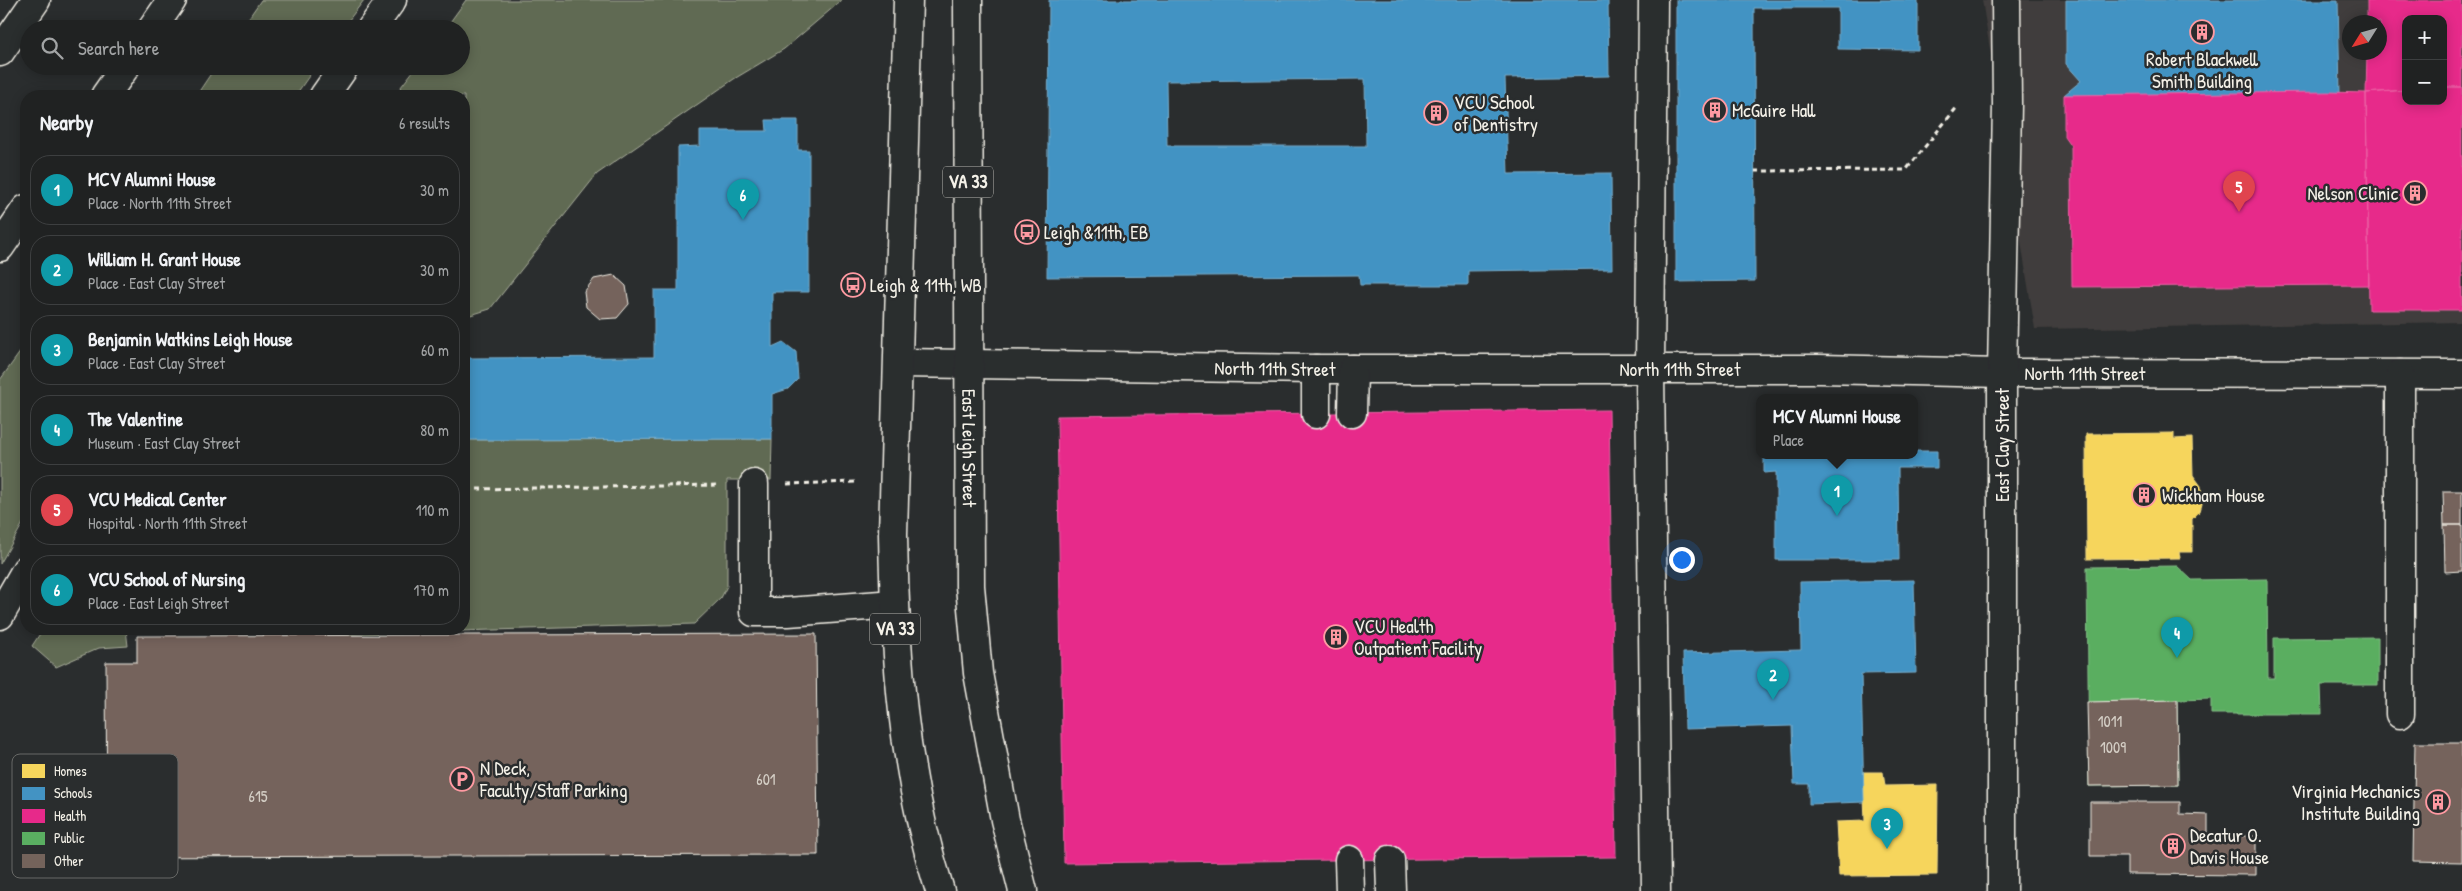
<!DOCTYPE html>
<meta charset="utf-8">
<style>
:root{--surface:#202222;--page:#2d2f2f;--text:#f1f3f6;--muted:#a2a4a5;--line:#3d3f40;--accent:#ff9aa2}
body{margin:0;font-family:"Patrick Hand",sans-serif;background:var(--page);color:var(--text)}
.controls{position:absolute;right:15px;top:15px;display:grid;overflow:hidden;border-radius:10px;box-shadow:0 2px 12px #0003}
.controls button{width:45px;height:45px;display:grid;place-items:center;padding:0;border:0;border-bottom:1px solid var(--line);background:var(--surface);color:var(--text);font:25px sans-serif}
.compass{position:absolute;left:2342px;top:15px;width:45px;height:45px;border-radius:50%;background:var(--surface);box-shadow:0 2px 12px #0003;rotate:233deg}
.you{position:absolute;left:1681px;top:559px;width:18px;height:18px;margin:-12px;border:4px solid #fff;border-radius:50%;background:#1a73e8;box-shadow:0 0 0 8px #1a73e833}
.badge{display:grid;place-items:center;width:32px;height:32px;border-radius:50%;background:var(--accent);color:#fff;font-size:16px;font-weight:700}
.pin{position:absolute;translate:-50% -41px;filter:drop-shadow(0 1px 2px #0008)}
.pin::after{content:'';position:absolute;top:26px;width:18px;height:15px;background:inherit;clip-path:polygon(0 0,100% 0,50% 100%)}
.popup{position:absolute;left:1756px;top:394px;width:162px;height:65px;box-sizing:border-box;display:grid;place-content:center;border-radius:10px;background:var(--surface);filter:drop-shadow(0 1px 4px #0005);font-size:16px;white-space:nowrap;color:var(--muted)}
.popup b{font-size:19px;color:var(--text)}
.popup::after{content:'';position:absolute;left:50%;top:100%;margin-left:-10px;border:10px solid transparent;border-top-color:var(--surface)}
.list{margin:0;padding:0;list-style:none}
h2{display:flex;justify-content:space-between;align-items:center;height:65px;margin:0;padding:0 20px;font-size:21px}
h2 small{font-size:16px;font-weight:400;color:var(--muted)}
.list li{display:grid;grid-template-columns:32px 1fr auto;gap:15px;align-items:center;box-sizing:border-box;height:70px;margin:0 10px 10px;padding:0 10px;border:1px solid var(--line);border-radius:20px}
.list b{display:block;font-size:19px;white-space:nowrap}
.list p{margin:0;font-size:16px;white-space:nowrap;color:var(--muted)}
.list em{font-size:16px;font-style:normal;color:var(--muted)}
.icon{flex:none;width:28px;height:28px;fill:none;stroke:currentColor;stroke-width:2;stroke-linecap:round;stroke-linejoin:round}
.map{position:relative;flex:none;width:2462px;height:891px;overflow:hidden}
.search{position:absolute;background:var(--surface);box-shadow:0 2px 12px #0003;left:20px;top:20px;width:450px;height:55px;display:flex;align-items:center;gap:12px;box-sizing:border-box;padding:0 18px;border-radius:28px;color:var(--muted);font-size:19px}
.panel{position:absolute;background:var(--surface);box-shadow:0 2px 12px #0003;left:20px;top:90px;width:450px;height:545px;border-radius:20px}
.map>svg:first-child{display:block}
.built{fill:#403d3c;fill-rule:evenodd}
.green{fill:#606b52;stroke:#aaae9d}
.homes{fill:#f6d55c;stroke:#f5dd86}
.schools{fill:#4393c3;stroke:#78afce;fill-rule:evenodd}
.health{fill:#e7298a;stroke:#eb65a6}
.public{fill:#5aae61;stroke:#88c28a}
.building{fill:#74635b;stroke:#f4f1e8}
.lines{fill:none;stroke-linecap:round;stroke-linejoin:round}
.minor-casing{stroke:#f4f1e8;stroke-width:31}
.major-casing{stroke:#f4f1e8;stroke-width:31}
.highway-casing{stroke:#f4f1e8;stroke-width:31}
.path{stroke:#f4f1e8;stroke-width:3;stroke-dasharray:5 4;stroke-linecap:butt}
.minor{stroke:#2a2d2e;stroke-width:28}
.major{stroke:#2a2d2e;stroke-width:28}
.highway{stroke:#2a2d2e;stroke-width:28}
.labels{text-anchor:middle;stroke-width:5;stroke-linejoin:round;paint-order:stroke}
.number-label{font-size:16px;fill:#d4cec5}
.shield{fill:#2a2d2e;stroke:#b7b6b0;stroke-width:1}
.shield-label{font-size:18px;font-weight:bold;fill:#f4f1e8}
.poi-label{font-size:19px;fill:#f4f1e8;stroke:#2a2d2e;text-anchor:start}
.street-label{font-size:19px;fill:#f4f1e8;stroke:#2a2d2e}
.key{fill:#2a2d2e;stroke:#676866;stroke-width:1}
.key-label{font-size:14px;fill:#f4f1e8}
</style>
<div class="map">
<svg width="2462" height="891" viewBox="0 0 2462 891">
<rect width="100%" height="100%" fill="#2a2d2e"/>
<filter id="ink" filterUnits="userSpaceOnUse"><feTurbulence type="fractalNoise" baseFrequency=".02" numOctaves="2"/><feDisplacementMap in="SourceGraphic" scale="10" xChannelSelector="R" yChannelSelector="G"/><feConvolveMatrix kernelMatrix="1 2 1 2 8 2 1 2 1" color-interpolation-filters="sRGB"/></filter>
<g filter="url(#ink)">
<!-- built -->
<path class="built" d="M1982,0H2462V322L2035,329ZM2406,19H2443V101H2406ZM2350,22H2380V52H2350Z"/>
<!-- green -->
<path class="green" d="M261,0H364L342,29H241Z
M466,0H842L784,49L734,79L597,174L490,309L464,317V96H394L417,66H461V29H445Z
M216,66H316L295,96H196Z
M26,344V518L0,564V380Z
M772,439L771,480H727V586L721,598L694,624L325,635L318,629H464V440Z
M43,629H126L128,646L99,648L56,667L32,646Z"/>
<!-- homes -->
<path class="homes" d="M2174,433V439L2192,438L2193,475L2201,486L2202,504L2200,511L2192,519V552H2179L2180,558L2087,559L2086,434Z
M1863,772H1883L1885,786L1938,785L1937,875L1839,876L1836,822L1865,821Z"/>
<!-- schools -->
<path class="schools" d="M1049,0H1608L1609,76L1505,78L1508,174L1611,173L1612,269L1468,271V285H1360L1359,275L1047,277ZM1365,79L1366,146H1167L1166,81Z
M1676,0H1918V50L1838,49V8H1754L1755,281L1676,282Z
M2066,0H2338L2340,93L2064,95L2081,81L2066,64Z
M766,120H798V150H809V292H772V347L783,342L796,352L798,379L788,389L772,394V439L464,440V358L654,357V290H678V147L700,146V131H767Z
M1914,451H1937V468H1898L1899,560H1776V472L1764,473V455H1914Z
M1914,580L1916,673L1861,674L1864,802L1809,804V784H1794L1792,726L1685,729L1683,653L1801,650L1800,582Z"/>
<!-- health -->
<path class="health" d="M2367,0H2462V87H2443V19H2406V90L2366,93L2367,52H2380V22H2367Z
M2443,87H2462V310H2369L2366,93L2406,90V101H2443Z
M2328,92L2366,93L2369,285L2072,287L2071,146L2064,136V95Z
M1609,410L1616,857L1064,863L1057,416Z"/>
<!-- public -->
<path class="public" d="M2177,566L2192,580L2267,579L2268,678H2274V638L2378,637V685H2321L2322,714H2211V699L2177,700L2178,785L2089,786L2087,567Z"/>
<!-- building -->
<path class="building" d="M614,275L626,286L629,304L617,318L600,319L586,307L584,292L594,279Z
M2443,491H2462V525H2444Z
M2444,525H2462V571L2445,572Z
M816,634L818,855L107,857L106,662H137V636Z
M2177,700L2178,785L2089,786L2087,702Z
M2415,743H2462V862L2413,861Z
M2090,802H2180V814L2208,815V836H2256V875L2127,874V856H2090Z"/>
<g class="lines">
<!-- minor casing -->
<g class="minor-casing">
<g id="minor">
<path d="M1653,0L1650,370L1656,891"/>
<path d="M371,29L392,0"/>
<path d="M324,96L345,66"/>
<path id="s1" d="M899,363L1316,369H1820L2002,373L2462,374"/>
<path d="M2400,374V714"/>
<path d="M1352,413L1353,369"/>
<path d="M1316,414V369"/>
<path d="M754,484V612H788L894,604"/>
<path d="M0,615L26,570"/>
<path d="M1349,860L1350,891"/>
<path d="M1390,860L1391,891"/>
<path d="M2002,891V373L2007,104L2006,0"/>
</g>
</g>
<!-- major casing -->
<g class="major-casing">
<g id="major">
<path d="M908,0L893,534C895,655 903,775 940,891"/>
<path id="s2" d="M968,0L970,586L978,673L1005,820L1023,891"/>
</g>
</g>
<!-- highway casing -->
<g class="highway-casing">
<path id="highway" d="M152,29L172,0
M0,52L36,0
M105,96L126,66
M0,247L26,209"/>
</g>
<!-- path -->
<path class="path" d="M1755,171L1906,170L1958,106
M787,484L859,482
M477,489L719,485"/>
<!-- minor -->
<use href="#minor" class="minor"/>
<!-- major -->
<use href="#major" class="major"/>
<!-- highway -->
<use href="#highway" class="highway"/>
</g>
</g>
<!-- icons -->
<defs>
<g id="building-ring" transform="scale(1.25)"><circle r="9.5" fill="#2a2d2e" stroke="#ff9aa2" stroke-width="1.5"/><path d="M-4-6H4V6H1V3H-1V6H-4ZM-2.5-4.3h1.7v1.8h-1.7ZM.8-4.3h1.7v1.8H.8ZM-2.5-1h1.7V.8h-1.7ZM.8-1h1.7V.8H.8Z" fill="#ff9aa2"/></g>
<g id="bus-ring" transform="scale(1.25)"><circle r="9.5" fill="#2a2d2e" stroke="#ff9aa2" stroke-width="1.5"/><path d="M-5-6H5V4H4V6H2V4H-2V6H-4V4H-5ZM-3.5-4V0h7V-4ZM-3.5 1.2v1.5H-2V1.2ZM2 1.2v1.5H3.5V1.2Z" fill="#ff9aa2"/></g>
<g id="parking-ring" transform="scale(1.25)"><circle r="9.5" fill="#2a2d2e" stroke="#ff9aa2" stroke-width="1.5"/><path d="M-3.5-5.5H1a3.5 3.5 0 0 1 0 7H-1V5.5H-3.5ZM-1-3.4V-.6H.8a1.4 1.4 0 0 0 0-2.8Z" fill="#ff9aa2"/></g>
</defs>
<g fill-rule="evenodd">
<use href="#building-ring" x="2202" y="32"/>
<use href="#building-ring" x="1715" y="110"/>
<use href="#building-ring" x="1436" y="113"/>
<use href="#building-ring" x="2415" y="193"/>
<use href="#bus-ring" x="1027" y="232"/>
<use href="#bus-ring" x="853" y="285"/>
<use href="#building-ring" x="2144" y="495"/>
<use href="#building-ring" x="1336" y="637"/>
<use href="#parking-ring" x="462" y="779"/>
<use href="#building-ring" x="2438" y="802"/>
<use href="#building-ring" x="2173" y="846"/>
</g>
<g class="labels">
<!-- number labels -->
<g class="number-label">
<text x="2110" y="727">1011</text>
<text x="2113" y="753">1009</text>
<text x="766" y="785">601</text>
<text x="258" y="802">615</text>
</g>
<!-- shield labels -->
<g class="shield">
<rect x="943" y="166.5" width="50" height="31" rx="4"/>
<rect x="870" y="613.5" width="50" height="31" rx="4"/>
</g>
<g class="shield-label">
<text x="968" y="188">VA 33</text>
<text x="895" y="635">VA 33</text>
</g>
<!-- poi labels -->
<g class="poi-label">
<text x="2202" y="66" text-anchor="middle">Robert Blackwell<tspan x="2202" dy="22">Smith Building</tspan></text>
<text x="1454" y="109">VCU School<tspan x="1454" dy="22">of Dentistry</tspan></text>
<text x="1732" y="117">McGuire Hall</text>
<text x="2398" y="200" text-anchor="end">Nelson Clinic</text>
<text x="1044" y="239">Leigh &amp;11th, EB</text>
<text x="870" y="292">Leigh &amp; 11th, WB</text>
<text x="2162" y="502">Wickham House</text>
<text x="1354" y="633">VCU Health<tspan x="1354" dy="22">Outpatient Facility</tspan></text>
<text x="480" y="775">N Deck,<tspan x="480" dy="22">Faculty/Staff Parking</tspan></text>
<text x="2420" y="798" text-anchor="end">Virginia Mechanics<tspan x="2420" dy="22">Institute Building</tspan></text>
<text x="2190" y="842">Decatur O.<tspan x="2190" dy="22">Davis House</tspan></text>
</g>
<!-- street labels -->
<g class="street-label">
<text dy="7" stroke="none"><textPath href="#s1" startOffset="376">North 11th Street</textPath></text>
<text dy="7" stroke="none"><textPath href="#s1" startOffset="781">North 11th Street</textPath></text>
<text dy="7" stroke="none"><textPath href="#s1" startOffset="1186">North 11th Street</textPath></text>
<text transform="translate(2002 445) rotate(-90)" y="7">East Clay Street</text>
<text dy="7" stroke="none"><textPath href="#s2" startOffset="448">East Leigh Street</textPath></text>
</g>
</g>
<!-- legend -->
<rect x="12" y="754" width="166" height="124" rx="8" class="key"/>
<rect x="22" y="764" width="23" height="14" fill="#f6d55c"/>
<rect x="22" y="787" width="23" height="13" fill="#4393c3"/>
<rect x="22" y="809" width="23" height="14" fill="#e7298a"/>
<rect x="22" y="832" width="23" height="13" fill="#5aae61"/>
<rect x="22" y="854" width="23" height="14" fill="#74635b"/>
<g class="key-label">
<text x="54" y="776">Homes</text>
<text x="54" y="798">Schools</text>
<text x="54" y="821">Health</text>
<text x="54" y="843">Public</text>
<text x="54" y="866">Other</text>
</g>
</svg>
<div class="controls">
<button>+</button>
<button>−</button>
</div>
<svg class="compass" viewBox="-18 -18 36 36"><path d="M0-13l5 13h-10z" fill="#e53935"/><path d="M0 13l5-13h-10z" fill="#a2a4a5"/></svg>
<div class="you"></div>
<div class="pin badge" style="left:1837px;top:516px;background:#0f9aa8">1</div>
<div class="popup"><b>MCV Alumni House</b>Place</div>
<div class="pin badge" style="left:1773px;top:700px;background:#0f9aa8">2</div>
<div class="pin badge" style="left:1887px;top:849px;background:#0f9aa8">3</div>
<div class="pin badge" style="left:2177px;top:658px;background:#0f9aa8">4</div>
<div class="pin badge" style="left:2239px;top:212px;background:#e0444e">5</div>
<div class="pin badge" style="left:743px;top:220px;background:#0f9aa8">6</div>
<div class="search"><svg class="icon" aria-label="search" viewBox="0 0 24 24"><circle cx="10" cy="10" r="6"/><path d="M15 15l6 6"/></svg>Search here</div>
<section class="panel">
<h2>Nearby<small>6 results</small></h2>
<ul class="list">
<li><span class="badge" style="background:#0f9aa8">1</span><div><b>MCV Alumni House</b><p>Place · North 11th Street</p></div><em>30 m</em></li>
<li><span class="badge" style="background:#0f9aa8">2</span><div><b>William H. Grant House</b><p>Place · East Clay Street</p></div><em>30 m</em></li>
<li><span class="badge" style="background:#0f9aa8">3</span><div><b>Benjamin Watkins Leigh House</b><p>Place · East Clay Street</p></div><em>60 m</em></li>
<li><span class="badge" style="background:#0f9aa8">4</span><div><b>The Valentine</b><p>Museum · East Clay Street</p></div><em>80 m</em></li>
<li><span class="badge" style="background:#e0444e">5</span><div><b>VCU Medical Center</b><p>Hospital · North 11th Street</p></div><em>110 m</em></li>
<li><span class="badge" style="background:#0f9aa8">6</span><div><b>VCU School of Nursing</b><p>Place · East Leigh Street</p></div><em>170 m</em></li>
</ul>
</section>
</div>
